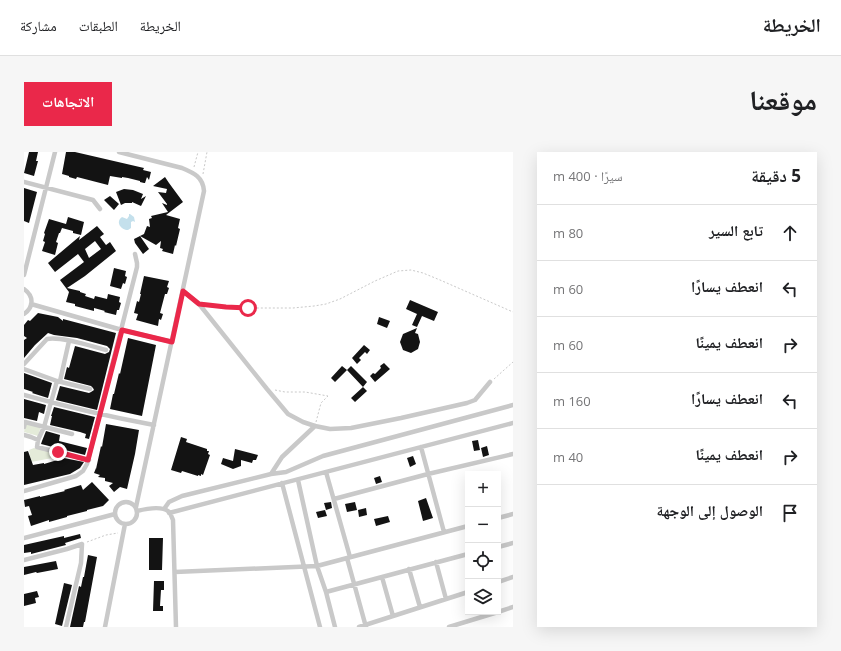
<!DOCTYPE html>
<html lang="ar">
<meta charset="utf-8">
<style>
:root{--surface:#fff;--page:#f6f6f6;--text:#202124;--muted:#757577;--line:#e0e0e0;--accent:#ea284a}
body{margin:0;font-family:"Open Sans","Noto Naskh Arabic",sans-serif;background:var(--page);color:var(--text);direction:rtl}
.controls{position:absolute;right:12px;bottom:12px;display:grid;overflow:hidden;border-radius:0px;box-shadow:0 4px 16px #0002}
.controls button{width:36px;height:36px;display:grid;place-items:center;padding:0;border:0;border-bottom:1px solid var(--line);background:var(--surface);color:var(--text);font:20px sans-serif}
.stop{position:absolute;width:12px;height:12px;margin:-9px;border:3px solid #ea284a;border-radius:50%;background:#fff}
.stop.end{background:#ea284a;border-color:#fff;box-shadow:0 1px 4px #0008}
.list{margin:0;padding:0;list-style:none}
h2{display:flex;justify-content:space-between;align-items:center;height:52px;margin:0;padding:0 16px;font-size:17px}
h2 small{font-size:13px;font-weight:400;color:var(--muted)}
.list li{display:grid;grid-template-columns:26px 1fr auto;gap:12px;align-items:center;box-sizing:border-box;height:56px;padding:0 16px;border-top:1px solid var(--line)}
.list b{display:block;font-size:15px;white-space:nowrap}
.list em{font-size:13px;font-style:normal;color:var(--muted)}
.icon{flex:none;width:22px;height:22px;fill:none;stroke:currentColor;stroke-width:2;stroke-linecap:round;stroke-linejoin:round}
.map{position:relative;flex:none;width:489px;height:475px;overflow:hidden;direction:ltr;border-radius:0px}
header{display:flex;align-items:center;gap:24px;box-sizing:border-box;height:56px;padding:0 20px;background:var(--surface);border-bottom:1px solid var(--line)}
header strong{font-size:19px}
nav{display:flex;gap:22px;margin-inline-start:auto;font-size:14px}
.intro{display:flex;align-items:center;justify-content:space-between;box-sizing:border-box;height:96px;padding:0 24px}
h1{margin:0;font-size:28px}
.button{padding:10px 18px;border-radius:0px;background:var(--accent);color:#fff;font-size:14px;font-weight:700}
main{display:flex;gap:24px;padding:0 24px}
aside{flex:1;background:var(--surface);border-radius:0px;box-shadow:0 4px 16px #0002}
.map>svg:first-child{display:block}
.green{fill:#e4ebd9}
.water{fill:#c4e0ec}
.building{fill:#131313;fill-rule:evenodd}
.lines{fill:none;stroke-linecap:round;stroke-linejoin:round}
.path{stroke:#c9c9c9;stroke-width:1;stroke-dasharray:2 2;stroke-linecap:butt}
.minor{stroke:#c9c9c9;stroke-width:4.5}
.route{stroke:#ea284a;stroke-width:5}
</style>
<header>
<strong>الخريطة</strong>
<nav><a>الخريطة</a><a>الطبقات</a><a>مشاركة</a></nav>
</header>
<div class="intro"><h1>موقعنا</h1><a class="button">الاتجاهات</a></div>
<main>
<aside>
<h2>5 دقيقة<small>سيرًا · 400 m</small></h2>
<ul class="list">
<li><svg class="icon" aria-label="ahead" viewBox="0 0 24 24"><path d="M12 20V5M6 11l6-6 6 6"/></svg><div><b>تابع السير</b></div><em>80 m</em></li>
<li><svg class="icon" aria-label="left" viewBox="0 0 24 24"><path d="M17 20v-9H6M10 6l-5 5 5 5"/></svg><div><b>انعطف يسارًا</b></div><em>60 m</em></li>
<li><svg class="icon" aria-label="right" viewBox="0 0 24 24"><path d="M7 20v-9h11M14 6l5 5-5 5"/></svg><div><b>انعطف يمينًا</b></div><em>60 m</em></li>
<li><svg class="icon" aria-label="left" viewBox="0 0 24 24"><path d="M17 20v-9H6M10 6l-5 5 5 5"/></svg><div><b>انعطف يسارًا</b></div><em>160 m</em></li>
<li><svg class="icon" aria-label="right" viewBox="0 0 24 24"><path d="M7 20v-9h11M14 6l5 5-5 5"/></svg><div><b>انعطف يمينًا</b></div><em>40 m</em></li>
<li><svg class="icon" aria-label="arrive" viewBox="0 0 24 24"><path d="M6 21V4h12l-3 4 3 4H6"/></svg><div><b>الوصول إلى الوجهة</b></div></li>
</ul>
</aside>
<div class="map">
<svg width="489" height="475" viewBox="0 0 489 475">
<rect width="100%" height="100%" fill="#fff"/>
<!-- green -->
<path class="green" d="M2,270L17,274L14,284L0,280Z
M10,296L34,300V305L7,310L5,298Z"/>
<!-- water -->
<path class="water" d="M105,62H106L110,65L111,70L109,69L107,70V76L104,78C97,78 91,70 98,65L103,67L105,64Z"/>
<!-- building -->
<path class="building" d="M5,0H14L12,9H14L10,24L0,21Z
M42,0H51L120,16L119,18L127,20L125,28L123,25L121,31H120L116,30V29L104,26L98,25V26L86,24L84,33L53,25L52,27L45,25V24L38,22Z
M141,25L145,31L159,50L142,63L156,67L154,76L156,77L152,94L151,93L149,102L138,99L139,97L136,96L137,89L132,93L116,84L120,82L123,74L126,75L125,67L128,66L127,64L144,60L138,51L143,53V52L134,40L142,41L143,37L129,34Z
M0,36L13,40L5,71L0,69Z
M100,37L109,38L119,42L117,47L122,44L117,54L108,50V51H101L97,53L92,40Z
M86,44L95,52L90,58L80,48Z
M44,65L60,70L57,83L49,81V79L38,76L36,81H35L32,90L34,91L31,103L18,99L21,90L19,89L21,82L20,81L25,67L42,72Z
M73,74L80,82L76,85L82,93L86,90L92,99L61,124L43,136L56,139V140L62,142L61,144L70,147L71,144L83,147L84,142L96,145L95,150L97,151L95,158H93L92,163L80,160L81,159L70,156V159L51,154V152L42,150L45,140L36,128L60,110L54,102L31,120L24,111L56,84L55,88ZM71,89L77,97L65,106L61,97Z
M116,84L125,97L119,102L111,91L110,87Z
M90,116L102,119L101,124L103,125L101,132L99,131L97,137L86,134Z
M120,124L145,129L143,135L145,136L143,142H141L136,161L139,162L137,168L135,167L134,174L112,168L114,162L110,161L113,149L115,150L117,142H116Z
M386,148L414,160L410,169L398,164L393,175L388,173L393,162L382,157Z
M14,161L34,165L39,169V167L92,181L73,258L32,248L36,234L65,241L67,240L70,238L69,236L67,234L40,227L43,215L45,216L51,194L81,202L85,200L86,197L83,194L53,186L30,183L24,181L11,193L0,206V188L3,186L0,184V173L4,168L6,169Z
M355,165L366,169L363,176L353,172Z
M393,176L391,181L394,182L396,190L394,197L387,201L379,198L376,190L379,182Z
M104,186L132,193L118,264L86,257L89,242H90L95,221L96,222Z
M340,193L346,198L343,202L341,200L335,206L337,208L333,212L328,206Z
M360,211L366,217L351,230L346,224L349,221L351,222L357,216L356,214Z
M318,214L323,218L311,230L307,226Z
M327,214L343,230L339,235L323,218Z
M0,221L28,231L24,246L8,241L9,240L0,237Z
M339,235L343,239L331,250L327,246Z
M0,247L22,253L20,262L15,260L13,269L0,266Z
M30,255L71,265L65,287L61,286L62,282L56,280L26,273L28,264H27Z
M82,272L115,278L111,302L103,337L96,335L90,340L85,334L89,331L81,329V326L74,325L76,323L70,321L72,316V317L77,294L78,295Z
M22,279L36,283L35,289L63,296L61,303L17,292L18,289Z
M157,285L163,287L162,290L183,297V299H185L184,302L186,303L179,323L177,322V324L174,323V324L158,319L157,321L147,318Z
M454,288L456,298L450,299L448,289Z
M463,294L465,303L459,305L457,296Z
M211,297L234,303L232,308H229L228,311L217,308V314L209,317L197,312L199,306L209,309Z
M4,299L9,313L20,311V312L40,306L60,310L56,316L46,322L0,333V300Z
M389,304L392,312L386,315L383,306Z
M356,324L358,330L352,332L350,326Z
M68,330L85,348L79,354L63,358V359L43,364V365L25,370V368L7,374L4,364L8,363L5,354L1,355L0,348L16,344V345L41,339L40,338L57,333L59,338Z
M402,346L409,366L399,369L394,349Z
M307,350L308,356L302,358L300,351Z
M331,350L333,358L323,360L321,352Z
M342,356L343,363L335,365L334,358Z
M301,358L303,364L294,366L292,360Z
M364,364L366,370L352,374L350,367Z
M56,382L57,386L41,391L42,393L7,402V400L0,401V393L40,384V386Z
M125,386H139L138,418H125Z
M64,403L73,405L61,470H60L59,475H46L55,434L57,435L59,425H60Z
M32,409L34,417L13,421L12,420L0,423V415Z
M130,429H140V438H137L136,454H139V459H129Z
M40,431L48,433L38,474L31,472Z
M13,439L15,445L11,446L12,451L0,454V442Z"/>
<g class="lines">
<!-- path -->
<path class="path" d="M170,15L174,0
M179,22L183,0
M181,152L224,156H269L290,154L302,152L316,147L351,129L374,119L387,118L399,121L416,128L489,160
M470,227L489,210
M251,238L261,240H281L304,244
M292,270L297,251L304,244
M63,390L82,383L94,381"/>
<!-- minor -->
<path class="minor" d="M95,0L158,16C170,21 179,25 180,39L112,355
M0,30L69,48L76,57
M0,123L31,0
M0,137C10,144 10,155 0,162
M159,139L175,152L243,237L264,262L279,270L291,274L306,277L327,276L377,266L443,251L451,248L466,230
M7,152L98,178L148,190
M0,212L23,187C37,184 67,194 82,198
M0,217L33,229L66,237
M33,229L20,275L14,288L13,295L65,308
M36,229L45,189
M0,243C43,255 86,265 130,273
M0,275L1,270L48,282
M0,283L7,285L14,288
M397,295L420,380
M302,320L326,405
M247,322L258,305L291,274
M274,328L293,414L302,440L311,475
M258,331L296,475
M0,339L52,324L59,319L63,312L113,115V111L111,102
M310,347L404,322L489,302
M91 361a11 11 0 1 1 22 0a11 11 0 1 1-22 0Z
M140,357L145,350L158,344L247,322L262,320L299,304L489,253
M113,359C121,357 138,353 145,360C147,362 148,366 149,368L152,475
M145,361L489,271
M474,366L489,362
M0,386L91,362
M474,395L489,391
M323,406L342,475
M0,408L43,397L58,392L57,411L42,475
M412,410L422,447
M385,417L396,455
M151,420L293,414L444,374
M358,425L369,464
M474,430L489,425
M302,440L444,402
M474,460L489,455
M81,475L101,372
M335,475L444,440
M425,475L474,460"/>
</g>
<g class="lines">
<!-- route -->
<path class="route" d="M34,300L64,308L98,178L148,190L159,139L175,152L202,155L224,156"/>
</g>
</svg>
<div class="controls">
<button>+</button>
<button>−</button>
<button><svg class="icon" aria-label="locate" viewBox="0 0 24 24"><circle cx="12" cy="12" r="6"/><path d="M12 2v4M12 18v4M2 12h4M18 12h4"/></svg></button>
<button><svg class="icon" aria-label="layers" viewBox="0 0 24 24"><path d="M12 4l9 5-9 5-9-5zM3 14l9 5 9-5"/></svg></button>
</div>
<div class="stop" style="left:224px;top:156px"></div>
<div class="stop end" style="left:34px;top:300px"></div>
</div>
</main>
